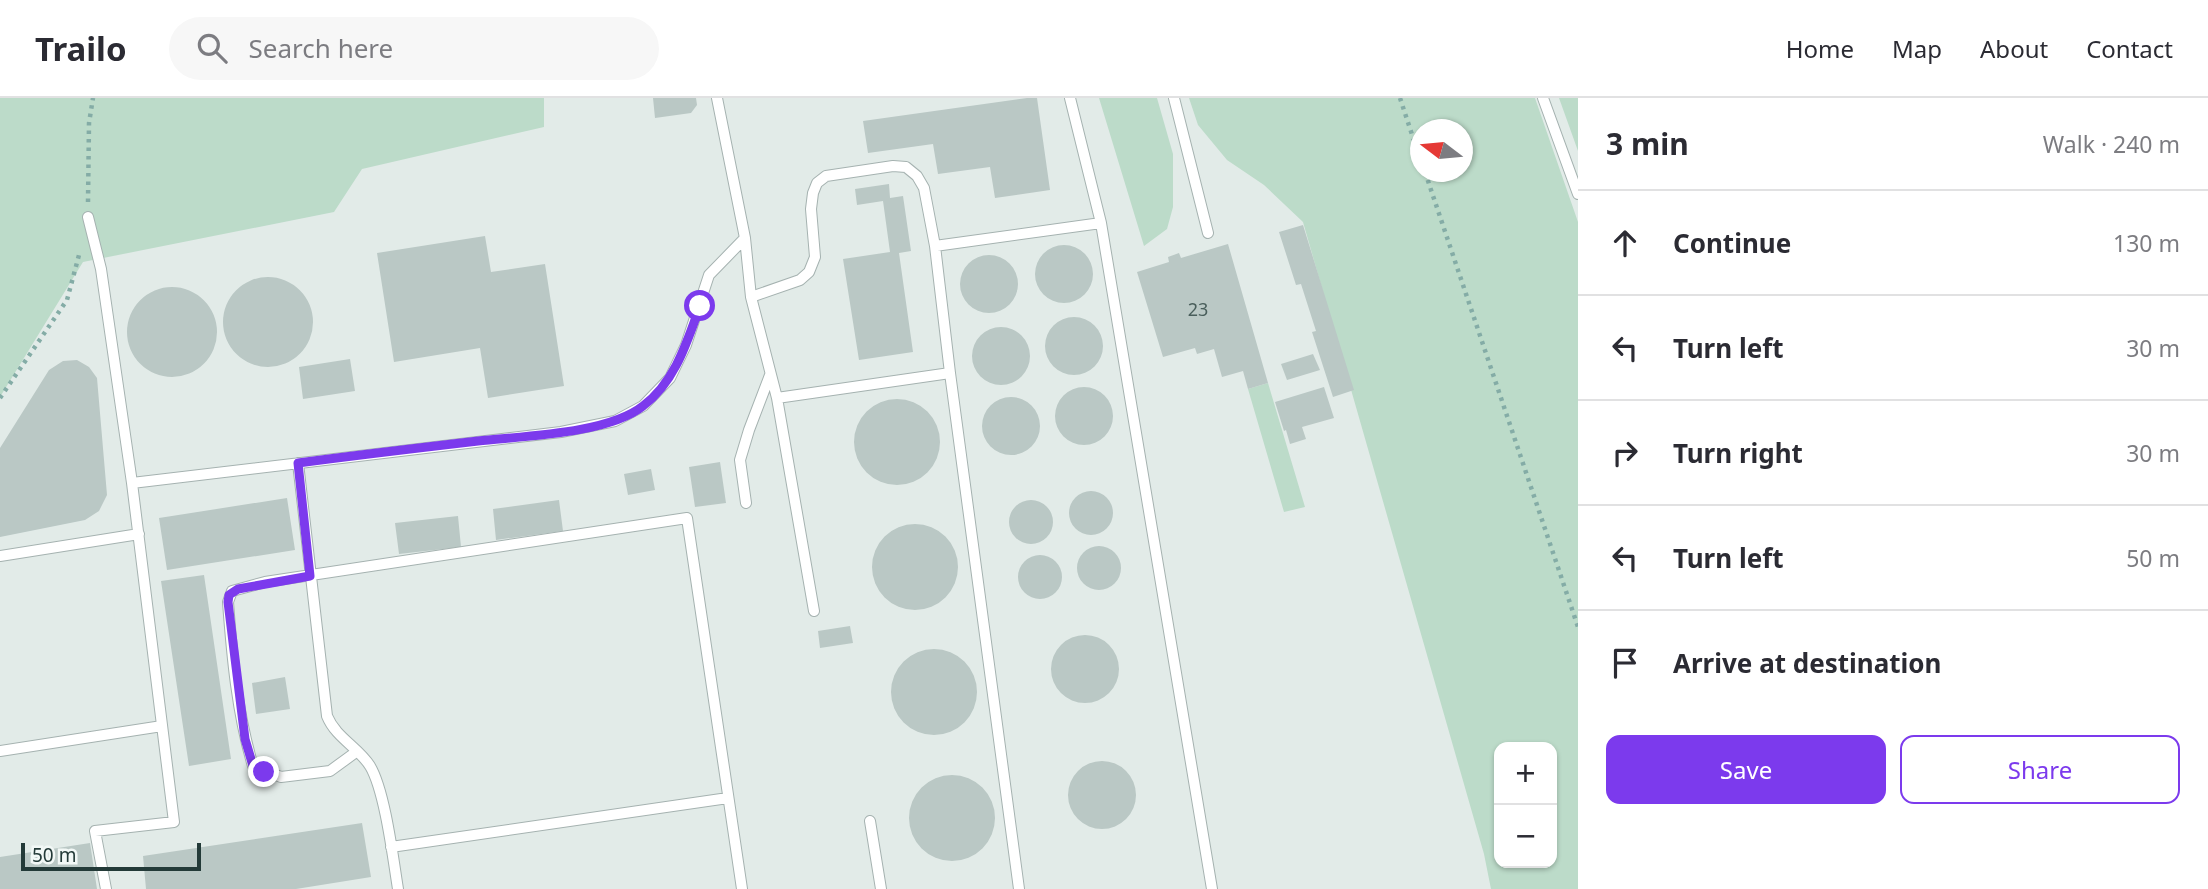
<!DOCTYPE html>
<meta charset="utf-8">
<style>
:root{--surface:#fff;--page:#f7f7f7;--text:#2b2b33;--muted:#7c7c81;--line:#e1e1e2;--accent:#7c3aed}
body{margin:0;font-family:"Noto Sans",sans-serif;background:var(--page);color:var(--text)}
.controls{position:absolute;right:21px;bottom:21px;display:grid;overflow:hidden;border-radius:14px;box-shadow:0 2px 5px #0004}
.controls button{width:63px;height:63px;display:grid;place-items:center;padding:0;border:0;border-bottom:2px solid var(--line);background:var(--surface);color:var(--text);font:35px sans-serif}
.compass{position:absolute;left:1410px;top:21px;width:63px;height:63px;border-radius:50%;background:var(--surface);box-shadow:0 2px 5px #0004;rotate:286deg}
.scale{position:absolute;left:21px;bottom:18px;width:180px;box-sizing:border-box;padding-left:7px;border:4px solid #233a38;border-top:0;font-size:19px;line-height:24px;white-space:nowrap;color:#233a38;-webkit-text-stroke:5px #f2f8f6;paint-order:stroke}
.stop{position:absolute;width:21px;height:21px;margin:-16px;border:5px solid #7c3aed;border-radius:50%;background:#fff}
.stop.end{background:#7c3aed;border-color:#fff;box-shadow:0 2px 7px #0008}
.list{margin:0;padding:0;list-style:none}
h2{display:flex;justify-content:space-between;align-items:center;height:91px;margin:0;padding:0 28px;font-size:30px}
h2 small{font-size:23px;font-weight:400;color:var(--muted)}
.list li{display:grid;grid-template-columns:46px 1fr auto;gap:21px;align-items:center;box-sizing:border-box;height:105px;padding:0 28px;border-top:2px solid var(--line)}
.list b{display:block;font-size:26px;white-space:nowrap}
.list em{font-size:23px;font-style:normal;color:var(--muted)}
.actions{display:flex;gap:14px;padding:21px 28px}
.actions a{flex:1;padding:16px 0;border:2px solid var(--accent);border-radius:14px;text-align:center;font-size:24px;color:var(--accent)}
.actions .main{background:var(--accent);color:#fff}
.icon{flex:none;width:38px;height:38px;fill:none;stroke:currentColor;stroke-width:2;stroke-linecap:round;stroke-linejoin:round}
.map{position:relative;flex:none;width:1578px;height:791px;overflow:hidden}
header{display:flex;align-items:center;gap:42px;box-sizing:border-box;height:98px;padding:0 35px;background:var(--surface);border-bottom:2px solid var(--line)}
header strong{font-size:33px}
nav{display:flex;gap:38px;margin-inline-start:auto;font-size:24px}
.search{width:490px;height:63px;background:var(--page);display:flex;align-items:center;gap:18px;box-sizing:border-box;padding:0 24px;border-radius:38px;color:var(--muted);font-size:26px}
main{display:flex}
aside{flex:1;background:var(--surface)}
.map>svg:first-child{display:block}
.green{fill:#bcdbc9;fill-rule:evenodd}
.building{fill:#bac8c5}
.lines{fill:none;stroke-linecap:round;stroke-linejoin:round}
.service-casing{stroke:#a5b2b0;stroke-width:12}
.path{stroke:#84aca6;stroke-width:4.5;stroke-dasharray:3.5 5;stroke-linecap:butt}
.service{stroke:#fff;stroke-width:10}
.route{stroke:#7c3aed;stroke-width:9}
.labels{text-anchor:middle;stroke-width:7;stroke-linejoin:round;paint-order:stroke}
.number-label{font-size:18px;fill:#495e5b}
</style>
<header>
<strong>Trailo</strong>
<div class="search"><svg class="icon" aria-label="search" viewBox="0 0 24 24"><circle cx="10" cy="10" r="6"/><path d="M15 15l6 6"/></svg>Search here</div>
<nav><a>Home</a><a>Map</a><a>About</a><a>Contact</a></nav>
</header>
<main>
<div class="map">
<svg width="1578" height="791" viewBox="0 0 1578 791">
<rect width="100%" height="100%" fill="#e2ebe8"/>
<!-- green -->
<path class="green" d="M0,0H544V29L362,71L334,114L83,164L0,299Z
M1099,0H1157L1173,56V109L1167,131L1144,148Z
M1189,0H1535L1578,124V791H1491L1484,756L1303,124L1264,87L1227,62L1198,27ZM1420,32H1462V74H1420ZM1499,649H1552V765H1499Z
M1559,0H1578V53Z
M1268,285L1305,409L1284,414L1248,291Z"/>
<!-- building -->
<path class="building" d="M653,0H696L697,7L691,15L655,20Z
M1027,0H1037L1050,92L995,100L990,69L938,76L933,46L868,55L863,23Z
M889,86L890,100L903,98L911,153L899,155L913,254L859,262L843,161L890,154L883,103L857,107L855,91Z
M1303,127L1354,292L1333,299L1312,234L1316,233L1301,186L1296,187L1279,134Z
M485,138L491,174L545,166L564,288L488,300L480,250L394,264L377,155Z
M1228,146L1268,285L1248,291L1243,273L1222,279L1214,251L1197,256L1195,250L1163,259L1137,174L1169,164L1168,159L1179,155L1181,160Z
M1035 176a29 29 0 1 1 58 0a29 29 0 1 1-58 0Z
M960 186a29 29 0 1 1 58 0a29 29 0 1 1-58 0Z
M223 224a45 45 0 1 1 90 0a45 45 0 1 1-90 0Z
M127 234a45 45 0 1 1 90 0a45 45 0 1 1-90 0Z
M1045 248a29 29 0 1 1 58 0a29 29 0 1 1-58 0Z
M972 258a29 29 0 1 1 58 0a29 29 0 1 1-58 0Z
M1313,256L1320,272L1287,282L1281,266Z
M350,261L355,293L303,301L299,269Z
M77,262L89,269L97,280L107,397L99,413L85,422L0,439V350L49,272L63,263Z
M1324,289L1334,320L1302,329L1306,341L1290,346L1286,332L1284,333L1275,304Z
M1055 318a29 29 0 1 1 58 0a29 29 0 1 1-58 0Z
M982 328a29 29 0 1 1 58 0a29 29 0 1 1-58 0Z
M854 344a43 43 0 1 1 86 0a43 43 0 1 1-86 0Z
M720,364L726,405L695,409L689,369Z
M651,371L655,392L628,397L624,376Z
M1069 415a22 22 0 1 1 44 0a22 22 0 1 1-44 0Z
M287,400L295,452L167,472L159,420Z
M1009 424a22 22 0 1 1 44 0a22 22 0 1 1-44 0Z
M559,402L563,433L496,442L493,411Z
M458,418L461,449L399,456L395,425Z
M872 469a43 43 0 1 1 86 0a43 43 0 1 1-86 0Z
M1077 470a22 22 0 1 1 44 0a22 22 0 1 1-44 0Z
M1018 479a22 22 0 1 1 44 0a22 22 0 1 1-44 0Z
M204,477L231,661L189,668L161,483Z
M850,528L853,545L820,550L818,533Z
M1051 571a34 34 0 1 1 68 0a34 34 0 1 1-68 0Z
M891 594a43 43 0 1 1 86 0a43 43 0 1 1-86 0Z
M285,579L290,611L256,616L252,585Z
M1068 697a34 34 0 1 1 68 0a34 34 0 1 1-68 0Z
M909 720a43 43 0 1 1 86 0a43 43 0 1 1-86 0Z
M362,725L371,779L296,791H146L143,758Z
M90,745L97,791H0V759Z"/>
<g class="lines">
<!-- service casing -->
<g class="service-casing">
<path id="service" d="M1070,0L1101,125L1212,791
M1174,0L1208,135
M1543,0L1578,96
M88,119L101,171L132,385
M745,140L751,199L777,300L814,513
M935,148L1101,125
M751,199L800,182L809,174L815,159L811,111L813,95L817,85L826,78L893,68L906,69L917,78L924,90L935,148L950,275
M777,300L950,275L1019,791
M298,365L327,618C336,640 358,649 370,668C385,693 393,760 398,791
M746,405L740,362L749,332L770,277
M0,458L139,436
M0,653L162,628
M356,654L330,673L281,679L253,668C237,615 232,558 228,504L232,493L265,484L687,420L742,791
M870,723L881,791
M391,749L728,700
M106,791L95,733L174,724L132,385L561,334L615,323L643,308L670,280L686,247L709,177L745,140L717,0"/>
</g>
<!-- path -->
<path class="path" d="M1400,0L1420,61
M1425,74L1578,529
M88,104L89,25L93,0
M0,300L67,202L79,157"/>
<!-- service -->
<use href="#service" class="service"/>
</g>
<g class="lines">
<!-- route -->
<path class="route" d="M264,674L253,668L245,641L228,504L229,497L238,491L310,478L298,365C358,357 418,350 478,343C523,338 608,336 643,308C675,284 687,244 700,208"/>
</g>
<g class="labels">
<!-- number labels -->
<g class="number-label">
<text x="1198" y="218">23</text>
</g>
</g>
</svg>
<div class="controls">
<button>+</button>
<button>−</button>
</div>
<svg class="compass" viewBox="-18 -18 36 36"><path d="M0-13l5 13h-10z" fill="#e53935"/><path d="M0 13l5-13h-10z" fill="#7c7c81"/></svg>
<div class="scale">50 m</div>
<div class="stop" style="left:700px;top:208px"></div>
<div class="stop end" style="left:264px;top:674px"></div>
</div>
<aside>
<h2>3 min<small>Walk · 240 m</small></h2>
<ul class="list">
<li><svg class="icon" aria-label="ahead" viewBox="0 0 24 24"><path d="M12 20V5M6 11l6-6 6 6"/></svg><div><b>Continue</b></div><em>130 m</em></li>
<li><svg class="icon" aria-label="left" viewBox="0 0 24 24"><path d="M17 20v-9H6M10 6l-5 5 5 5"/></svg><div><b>Turn left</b></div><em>30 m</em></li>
<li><svg class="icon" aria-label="right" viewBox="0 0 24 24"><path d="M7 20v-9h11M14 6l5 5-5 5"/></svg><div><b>Turn right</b></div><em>30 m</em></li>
<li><svg class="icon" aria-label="left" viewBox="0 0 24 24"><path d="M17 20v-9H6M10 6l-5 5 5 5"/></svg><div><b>Turn left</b></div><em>50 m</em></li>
<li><svg class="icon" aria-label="arrive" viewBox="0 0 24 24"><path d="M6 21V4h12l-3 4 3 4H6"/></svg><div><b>Arrive at destination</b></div></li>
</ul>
<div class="actions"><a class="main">Save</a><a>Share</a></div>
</aside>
</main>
